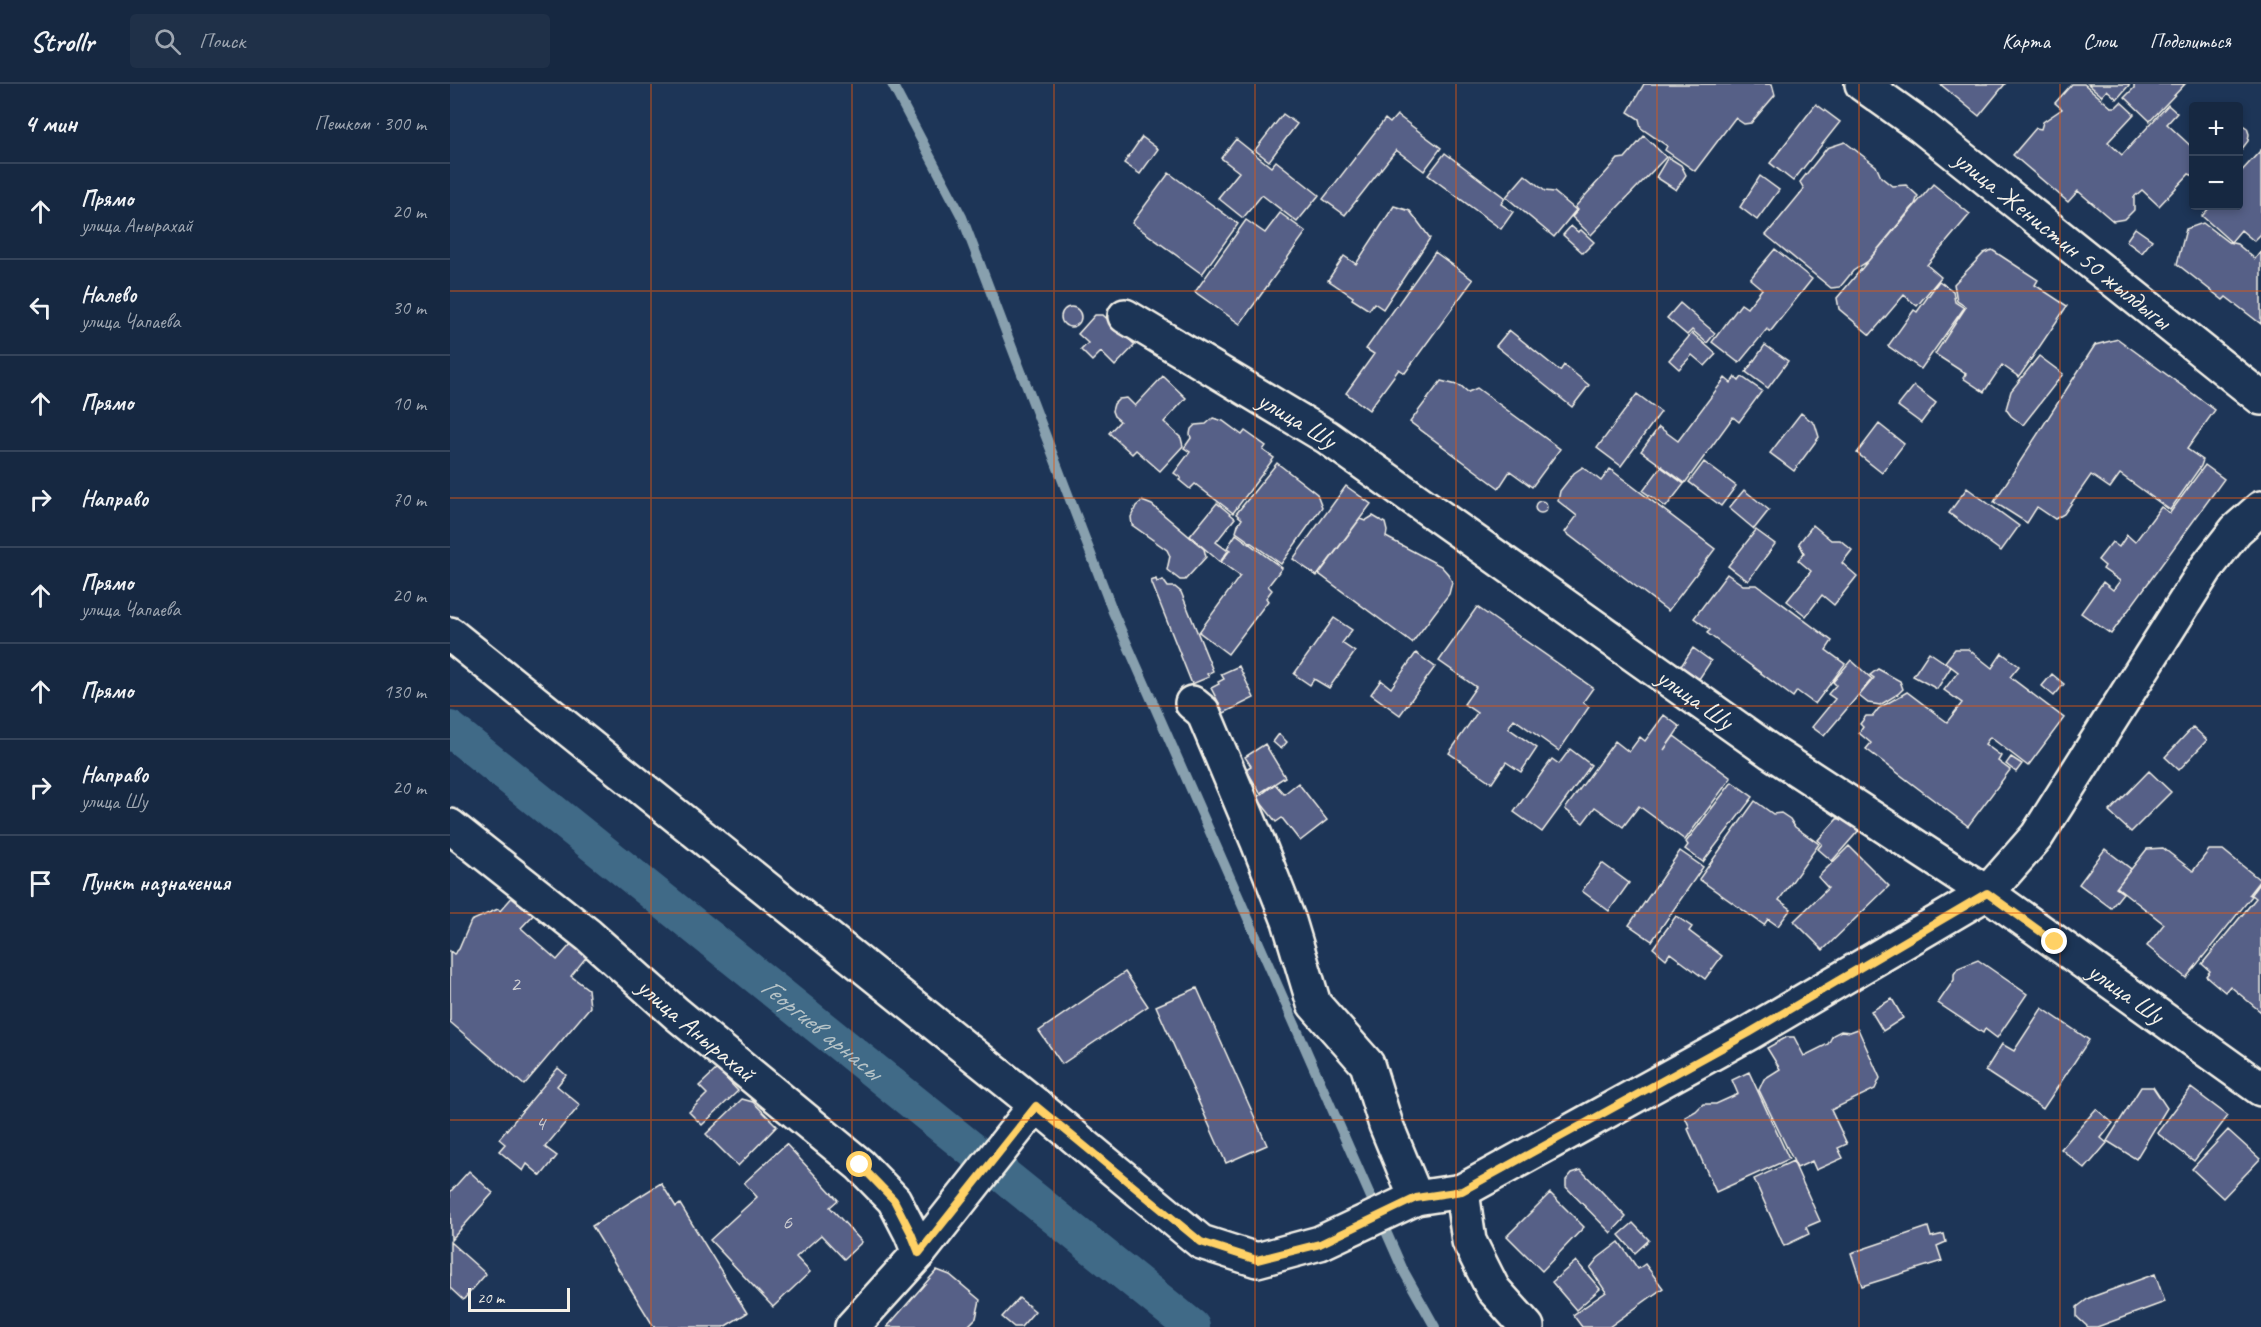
<!DOCTYPE html>
<html lang="ru">
<meta charset="utf-8">
<style>
:root{--surface:#162841;--page:#1f3048;--text:#f1f3f6;--muted:#9ea6b1;--line:#35445a}
body{margin:0;font-family:Caveat,sans-serif;background:var(--page);color:var(--text)}
.controls{position:absolute;right:18px;top:18px;display:grid;overflow:hidden;border-radius:6px;box-shadow:0 3px 9px #0003}
.controls button{width:54px;height:54px;display:grid;place-items:center;padding:0;border:0;border-bottom:2px solid var(--line);background:var(--surface);color:var(--text);font:30px sans-serif}
.scale{position:absolute;left:18px;bottom:15px;width:102px;box-sizing:border-box;padding-left:6px;border:3px solid #f4f1e8;border-top:0;font-size:16px;line-height:21px;white-space:nowrap;color:#f4f1e8;-webkit-text-stroke:4px #1d3557;paint-order:stroke}
.stop{position:absolute;width:18px;height:18px;margin:-14px;border:4px solid #ffd166;border-radius:50%;background:#fff}
.stop.end{background:#ffd166;border-color:#fff;box-shadow:0 2px 6px #0008}
.list{margin:0;padding:0;list-style:none}
h2{display:flex;justify-content:space-between;align-items:center;height:78px;margin:0;padding:0 24px;font-size:26px}
h2 small{font-size:20px;font-weight:400;color:var(--muted)}
.list li{display:grid;grid-template-columns:39px 1fr auto;gap:18px;align-items:center;box-sizing:border-box;height:96px;padding:0 24px;border-top:2px solid var(--line)}
.list b{display:block;font-size:22px;white-space:nowrap}
.list p{margin:0;font-size:20px;white-space:nowrap;color:var(--muted)}
.list em{font-size:20px;font-style:normal;color:var(--muted)}
.icon{flex:none;width:33px;height:33px;fill:none;stroke:currentColor;stroke-width:2;stroke-linecap:round;stroke-linejoin:round}
.map{position:relative;flex:none;width:1811px;height:1243px;overflow:hidden}
header{display:flex;align-items:center;gap:36px;box-sizing:border-box;height:84px;padding:0 30px;background:var(--surface);border-bottom:2px solid var(--line)}
header strong{font-size:28px}
nav{display:flex;gap:33px;margin-inline-start:auto;font-size:21px}
.search{width:420px;height:54px;background:var(--page);display:flex;align-items:center;gap:15px;box-sizing:border-box;padding:0 21px;border-radius:6px;color:var(--muted);font-size:22px}
main{display:flex}
aside{flex:1;background:var(--surface)}
.map>svg:first-child{display:block}
.lines{fill:none;stroke-linecap:round;stroke-linejoin:round}
.stream{stroke:#88a0ae;stroke-width:10}
.canal{stroke:#406a87;stroke-width:36}
.building{fill:#576087;stroke:#f4f1e8;stroke-width:1.5}
.minor-casing{stroke:#f4f1e8;stroke-width:38}
.minor{stroke:#1d3557;stroke-width:33}
.route{stroke:#ffd166;stroke-width:8}
.grid{fill:none;stroke:#e8590c;stroke-width:1.5;stroke-opacity:0.55}
.labels{text-anchor:middle;stroke-width:5;stroke-linejoin:round;paint-order:stroke}
.number-label{font-size:22px;fill:#cdcdd0}
.street-label{font-size:26px;fill:#f4f1e8;stroke:#1d3557}
.water-label{font-size:27px;font-style:italic;fill:#b5c2c6;stroke:#1d3557}
</style>
<header>
<strong>Strollr</strong>
<div class="search"><svg class="icon" aria-label="search" viewBox="0 0 24 24"><circle cx="10" cy="10" r="6"/><path d="M15 15l6 6"/></svg>Поиск</div>
<nav><a>Карта</a><a>Слои</a><a>Поделиться</a></nav>
</header>
<main>
<aside>
<h2>4 мин<small>Пешком · 300 m</small></h2>
<ul class="list">
<li><svg class="icon" aria-label="ahead" viewBox="0 0 24 24"><path d="M12 20V5M6 11l6-6 6 6"/></svg><div><b>Прямо</b><p>улица Анырахай</p></div><em>20 m</em></li>
<li><svg class="icon" aria-label="left" viewBox="0 0 24 24"><path d="M17 20v-9H6M10 6l-5 5 5 5"/></svg><div><b>Налево</b><p>улица Чапаева</p></div><em>30 m</em></li>
<li><svg class="icon" aria-label="ahead" viewBox="0 0 24 24"><path d="M12 20V5M6 11l6-6 6 6"/></svg><div><b>Прямо</b></div><em>10 m</em></li>
<li><svg class="icon" aria-label="right" viewBox="0 0 24 24"><path d="M7 20v-9h11M14 6l5 5-5 5"/></svg><div><b>Направо</b></div><em>70 m</em></li>
<li><svg class="icon" aria-label="ahead" viewBox="0 0 24 24"><path d="M12 20V5M6 11l6-6 6 6"/></svg><div><b>Прямо</b><p>улица Чапаева</p></div><em>20 m</em></li>
<li><svg class="icon" aria-label="ahead" viewBox="0 0 24 24"><path d="M12 20V5M6 11l6-6 6 6"/></svg><div><b>Прямо</b></div><em>130 m</em></li>
<li><svg class="icon" aria-label="right" viewBox="0 0 24 24"><path d="M7 20v-9h11M14 6l5 5-5 5"/></svg><div><b>Направо</b><p>улица Шу</p></div><em>20 m</em></li>
<li><svg class="icon" aria-label="arrive" viewBox="0 0 24 24"><path d="M6 21V4h12l-3 4 3 4H6"/></svg><div><b>Пункт назначения</b></div></li>
</ul>
</aside>
<div class="map">
<svg width="1811" height="1243" viewBox="0 0 1811 1243">
<rect width="100%" height="100%" fill="#1d3557"/>
<filter id="ink" filterUnits="userSpaceOnUse"><feTurbulence type="fractalNoise" baseFrequency=".0167" numOctaves="2"/><feDisplacementMap in="SourceGraphic" scale="12" xChannelSelector="R" yChannelSelector="G"/><feConvolveMatrix kernelMatrix="1 2 1 2 8 2 1 2 1" color-interpolation-filters="sRGB"/></filter>
<g filter="url(#ink)">
<g class="lines">
<!-- stream -->
<path class="stream" d="M442,0L512,133L663,528L953,1186L985,1243"/>
<!-- canal -->
<path class="canal" id="s1" d="M0,645L742,1243"/>
</g>
<!-- building -->
<path class="building" d="M1194,0H1322L1325,11L1301,39L1294,40L1285,34L1245,87L1215,66L1217,62L1191,44L1189,35L1178,28Z
M1490,0H1555L1529,32Z
M1622,0H1634L1661,23H1666L1671,18L1684,30L1658,58L1672,71L1718,21L1727,29L1717,40L1744,65V92L1739,90L1709,122L1692,106L1684,113V126L1675,135L1663,137L1628,107L1618,118L1563,71L1586,44L1591,45L1593,38L1612,25L1605,19Z
M1638,0H1680L1667,15L1657,6L1652,12Z
M1684,0H1735L1700,37L1675,13L1684,4Z
M1366,20L1390,38L1343,97L1320,79Z
M833,30L847,40L819,77L805,66Z
M947,31L991,64L974,87L946,66L895,131L873,115L935,35L940,39Z
M1788,38L1797,44L1799,50L1798,57L1788,70Z
M1194,52L1216,73L1141,151L1122,133L1128,126L1125,123L1168,75L1175,74Z
M692,53L708,65L690,90L674,79Z
M786,55L821,83L826,77L869,111L847,138L812,111L793,134L768,114L789,88L771,74Z
M1395,58L1426,82L1431,93L1442,102L1456,101L1468,112L1465,120L1418,177L1403,187L1390,203L1381,204L1316,151L1354,105L1350,98L1377,64Z
M1811,66V150L1804,157L1791,146L1781,158L1752,132L1761,122H1788V91Z
M995,69L1055,114L1051,120L1063,128L1051,145L978,91Z
M1218,73L1231,81L1236,91L1226,106L1206,93Z
M719,89L788,140L752,190L682,139Z
M1075,91L1095,107L1104,108L1126,126L1104,153L1056,113Z
M1310,92L1329,106L1307,136L1290,123Z
M1483,100L1520,130L1477,181L1491,193L1467,222L1454,211L1420,251L1389,225L1387,214Z
M944,122L960,127L980,154L933,225L924,219L919,226L902,215L903,213L878,196L894,172L906,180Z
M830,129L856,148L790,240L745,208L796,136L815,149Z
M1753,139L1778,158L1787,160L1805,175L1811,167V240L1776,213L1773,216L1727,180L1736,145Z
M1121,142L1128,148L1131,146L1144,158L1133,169L1113,151Z
M1685,144L1702,156L1692,169L1676,157Z
M1325,165L1362,195L1320,248L1317,245L1289,279L1262,258L1291,220L1297,224L1312,205L1300,195Z
M1542,166L1588,196L1585,201L1617,222L1569,293L1552,281L1534,308L1513,294L1516,290L1485,270L1516,223L1507,217L1504,200L1534,169Z
M985,168L1023,196L955,289L949,285L919,326L896,309L924,270L916,265Z
M1489,197L1503,207L1505,218L1514,224L1471,285L1438,262L1464,226L1467,228Z
M1230,219L1265,249L1257,259L1242,246L1237,251L1217,234Z
M611 233a10 10 0 1 1 20 0a10 10 0 1 1-20 0Z
M645,231H653L685,261L665,282L651,268L642,277L631,266L638,259L628,250Z
M1059,246L1110,287L1114,281L1139,301L1122,323L1046,262Z
M1242,249L1266,270L1255,282L1242,271L1229,285L1219,276Z
M1668,255L1765,326L1737,365L1753,376L1751,382L1720,426L1670,390L1660,404L1641,391L1614,430L1605,435L1587,423L1577,439L1544,418L1645,261Z
M1315,261L1338,277L1318,304L1296,288Z
M1589,272L1613,290L1573,341L1561,332L1556,325L1561,307Z
M713,292L736,314L714,338L731,354L733,362L710,387L686,366L682,370L659,349L670,337L664,332L662,327L664,320L669,315L677,314L685,322Z
M1285,293L1289,297L1292,293L1312,307L1289,338L1283,333L1235,399L1191,367L1209,343L1228,357L1275,294L1281,299Z
M991,297L1011,302L1018,308L1027,304L1110,365L1082,403L1060,387L1049,404L960,338Z
M1464,302L1486,319L1471,339L1448,322Z
M1187,310L1211,328L1171,382L1147,364Z
M1351,329L1365,340L1369,353L1344,387L1320,369Z
M763,334L773,337L792,351L795,347L816,362L813,366L824,374L783,429L745,400L740,405L729,396L731,394L724,389L740,368L734,364L741,354L740,350L741,345L745,341L756,340Z
M1429,340L1454,360L1432,389L1407,369Z
M1254,378L1286,402L1271,422L1239,398Z
M827,379L867,410L872,423L831,480L786,448L788,441L792,435L786,430Z
M1755,381L1774,395L1661,550L1631,529L1653,498L1663,506L1670,497L1653,485L1655,482L1648,476L1662,458L1669,463L1677,451L1685,458L1711,423L1720,429Z
M1133,383L1151,397L1160,385L1265,465L1218,527L1115,448L1127,432L1108,417L1110,407L1124,389Z
M1211,383L1234,400L1216,423L1193,407Z
M896,402L921,420L867,492L843,475Z
M1517,404L1569,442L1551,467L1499,429Z
M1294,406L1319,426L1304,445L1279,424Z
M1085 423a6 6 0 1 1 12 0a6 6 0 1 1-12 0Z
M692,417L702,421L754,465L756,473L735,496H730L717,486L720,472L717,466L682,441L681,433L686,422Z
M767,419L785,434L766,458L778,467L770,478L740,452Z
M923,432L935,439L937,447L936,453L991,482L998,490L1002,498L999,510L962,559L869,490L910,435L915,437Z
M1363,441L1381,456H1390L1402,466L1392,479L1407,492L1384,521L1372,511L1356,532L1337,517L1361,487L1348,476L1354,469L1349,459Z
M1306,446L1325,460L1298,497L1278,482Z
M786,450L832,484L818,502L822,506L816,514L818,517L778,570L749,548L790,492L771,478L780,466L777,464Z
M1277,490L1293,501H1307L1382,557L1376,566L1395,580L1365,620L1347,607L1343,613L1257,549L1260,546L1244,534Z
M706,495L707,498L713,496L718,503H725L731,508L763,587L757,590L759,593L742,600L701,497Z
M1027,523L1143,604L1133,618L1139,623L1109,667L1064,635L1058,644L1087,664L1071,688L1056,678L1042,699L999,669L1027,629L1014,620L1026,603L989,577Z
M884,534L902,546L892,559L905,568L879,604L864,595L860,601L844,590Z
M1243,564L1261,577L1249,595L1231,582Z
M1505,565H1518L1542,584L1552,569L1569,582L1560,593L1614,634L1578,682L1540,653L1535,660L1551,672L1548,677L1560,686L1518,742L1416,665L1421,659L1409,649L1413,643L1410,640L1416,632H1423L1429,624L1457,608L1497,638L1512,619L1494,606L1508,588L1495,578Z
M1479,568L1501,583L1487,605L1463,592Z
M966,569L985,583L950,631L921,610L931,596L941,604Z
M1401,576L1422,595L1374,652L1362,643L1385,615L1378,610L1386,601L1383,598Z
M789,582L804,614L774,629L761,604L769,600L768,598L774,595L771,590Z
M1428,585L1450,597L1453,605L1448,610L1430,621L1418,619L1409,612L1424,594L1420,591Z
M1602,590L1614,600L1604,612L1592,602Z
M1214,631L1230,643L1214,666L1224,652L1281,694L1235,756L1189,722L1173,743L1145,723L1133,739L1115,725L1165,657L1179,668L1190,653L1195,657Z
M1743,643L1757,656L1729,686L1715,673Z
M829,650L837,658L831,665L823,658Z
M815,660L835,693L810,709L796,685L801,682L795,673Z
M1120,665L1141,681L1092,748L1064,728L1102,675L1109,680Z
M1561,673L1572,680L1566,688L1556,680Z
M1699,687L1721,708L1681,748L1659,728Z
M1282,698L1303,713L1253,778L1235,765L1238,761L1236,758Z
M848,699L877,736L850,757L832,734L826,738L807,714L825,700L834,710Z
M1305,717L1323,730L1331,729L1340,735L1345,743L1369,760L1329,816L1341,825L1328,842L1318,835L1314,841L1249,795Z
M1397,734L1410,745L1382,777L1368,765L1372,760L1368,756L1387,735Z
M1399,762L1439,802L1373,866L1344,837L1378,804L1368,793Z
M1713,764L1743,787L1759,766H1773L1810,796L1799,810L1802,812L1736,894L1697,862L1714,840L1667,803L1697,765Z
M1655,765L1681,785L1666,804L1673,809L1661,824L1629,800Z
M1230,767L1253,783L1202,857L1179,841Z
M1152,779L1179,799L1159,827L1132,807Z
M1811,797V928L1780,902L1775,908L1756,892L1760,887L1752,880L1806,814L1801,810Z
M66,809L87,827L71,844L107,876L122,859L138,871L121,892L138,905L140,923L74,1001L0,938V867L4,870L9,865L21,837L48,825L50,827Z
M1226,832L1242,843L1239,847L1272,872L1255,895L1220,869L1216,875L1203,864Z
M1528,876L1577,910L1547,954L1535,945L1533,949L1488,919L1504,896V890L1508,884Z
M675,888L698,922L612,980L589,947Z
M747,904L817,1061L776,1079L706,922Z
M1442,915L1453,934L1433,947L1421,927Z
M1592,924L1639,956L1593,1025L1535,987L1552,960L1564,967Z
M1408,945L1430,994L1425,1005L1381,1026L1397,1060L1388,1064L1393,1074L1366,1086L1362,1077L1347,1084L1309,1006L1314,995L1330,985L1317,964L1337,953H1344L1354,972L1378,960L1383,951L1391,947L1400,948Z
M108,984L116,991L107,1002L130,1021L95,1063L107,1072L91,1092L77,1080L73,1087L49,1067L55,1060L49,1055Z
M267,985L288,1007L252,1041L239,1028L257,1010L249,1002Z
M1299,988L1339,1075L1266,1108L1238,1045L1240,1044L1235,1033L1246,1027L1253,1020H1266L1288,1010L1282,996Z
M1691,1003H1703L1717,1024L1686,1075L1657,1057Z
M1741,1004L1778,1032L1744,1077L1707,1049Z
M292,1015L303,1018L327,1042L288,1082L256,1050Z
M1646,1025L1663,1039L1651,1054L1657,1059L1635,1085L1611,1065Z
M1778,1046L1810,1075L1773,1114L1742,1085Z
M336,1060L388,1116L380,1123L412,1158L394,1175L371,1151L346,1173L360,1188L323,1223L260,1156L307,1113L294,1099Z
M1343,1077L1370,1137L1356,1143L1359,1150L1334,1162L1304,1095Z
M1131,1086L1176,1133L1161,1149L1116,1103V1096L1122,1089Z
M19,1087L43,1109L1,1156L0,1108Z
M211,1099L226,1123L230,1120L297,1229L274,1243H204L142,1142Z
M1100,1109L1134,1143L1092,1187L1057,1152Z
M1183,1139L1199,1156L1185,1169L1169,1151Z
M1478,1143L1481,1153L1494,1150L1496,1158L1487,1162L1492,1177L1412,1202L1401,1169Z
M0,1158L36,1190L13,1216L0,1204Z
M1169,1158L1188,1185L1195,1180L1213,1204L1159,1243H1132L1123,1231L1156,1208L1140,1184L1148,1174Z
M1126,1177L1150,1205L1126,1226L1102,1198Z
M487,1186L500,1191L530,1216L526,1234L517,1243H437Z
M1705,1190L1715,1218L1647,1243H1638L1627,1233V1223L1639,1214Z
M569,1214L585,1227L571,1243H564L552,1233Z"/>
<g class="lines">
<!-- minor casing -->
<g class="minor-casing">
<g id="minor">
<path id="s2" d="M1412,0L1471,42L1811,314"/>
<path id="s3" d="M675,232L877,353L1321,668L1537,809L1811,1005"/>
<path d="M0,550L586,1021L751,1158L807,1176L870,1159L966,1114L1012,1107L1299,949L1537,809L1587,752L1757,483L1786,446L1811,424"/>
<path d="M742,619L753,628L807,756L839,837L864,920L917,980L936,1041L966,1114"/>
<path id="s4" d="M0,742L138,851L227,930L410,1081L444,1116L461,1149L469,1169"/>
<path d="M1012,1107L1019,1157L1043,1205L1077,1243"/>
<path d="M402,1243L469,1169L586,1021"/>
</g>
</g>
<!-- minor -->
<use href="#minor" class="minor"/>
</g>
</g>
<g class="lines" filter="url(#ink)">
<!-- route -->
<path class="route" d="M410,1081L444,1116L461,1149L469,1169L586,1022L751,1158L807,1176L870,1160L966,1114L1012,1107L1299,949L1537,809L1605,858"/>
</g>
<!-- grid -->
<path class="grid" d="M201,0V1243M402,0V1243M604,0V1243M805,0V1243M1006,0V1243M1207,0V1243M1409,0V1243M1610,0V1243M0,207H1811M0,414H1811M0,622H1811M0,829H1811M0,1036H1811"/>
<g class="labels">
<!-- number labels -->
<g class="number-label">
<text x="65" y="907">2</text>
<text x="90" y="1046">4</text>
<text x="337" y="1145">6</text>
</g>
<!-- street labels -->
<g class="street-label">
<text dy="9" stroke="none"><textPath href="#s2" startOffset="254">улица Женистин 50 жылдыгы</textPath></text>
<text dy="9" stroke="none"><textPath href="#s3" startOffset="201">улица Шу</textPath></text>
<text dy="9" stroke="none"><textPath href="#s3" startOffset="687">улица Шу</textPath></text>
<text dy="9" stroke="none"><textPath href="#s3" startOffset="1209">улица Шу</textPath></text>
<text dy="9" stroke="none"><textPath href="#s4" startOffset="320">улица Анырахай</textPath></text>
</g>
<!-- water labels -->
<g class="water-label">
<text dy="9" stroke="none"><textPath href="#s1" startOffset="477">Георгиев арнасы</textPath></text>
</g>
</g>
</svg>
<div class="controls">
<button>+</button>
<button>−</button>
</div>
<div class="scale">20 m</div>
<div class="stop" style="left:410px;top:1081px"></div>
<div class="stop end" style="left:1605px;top:858px"></div>
</div>
</main>
